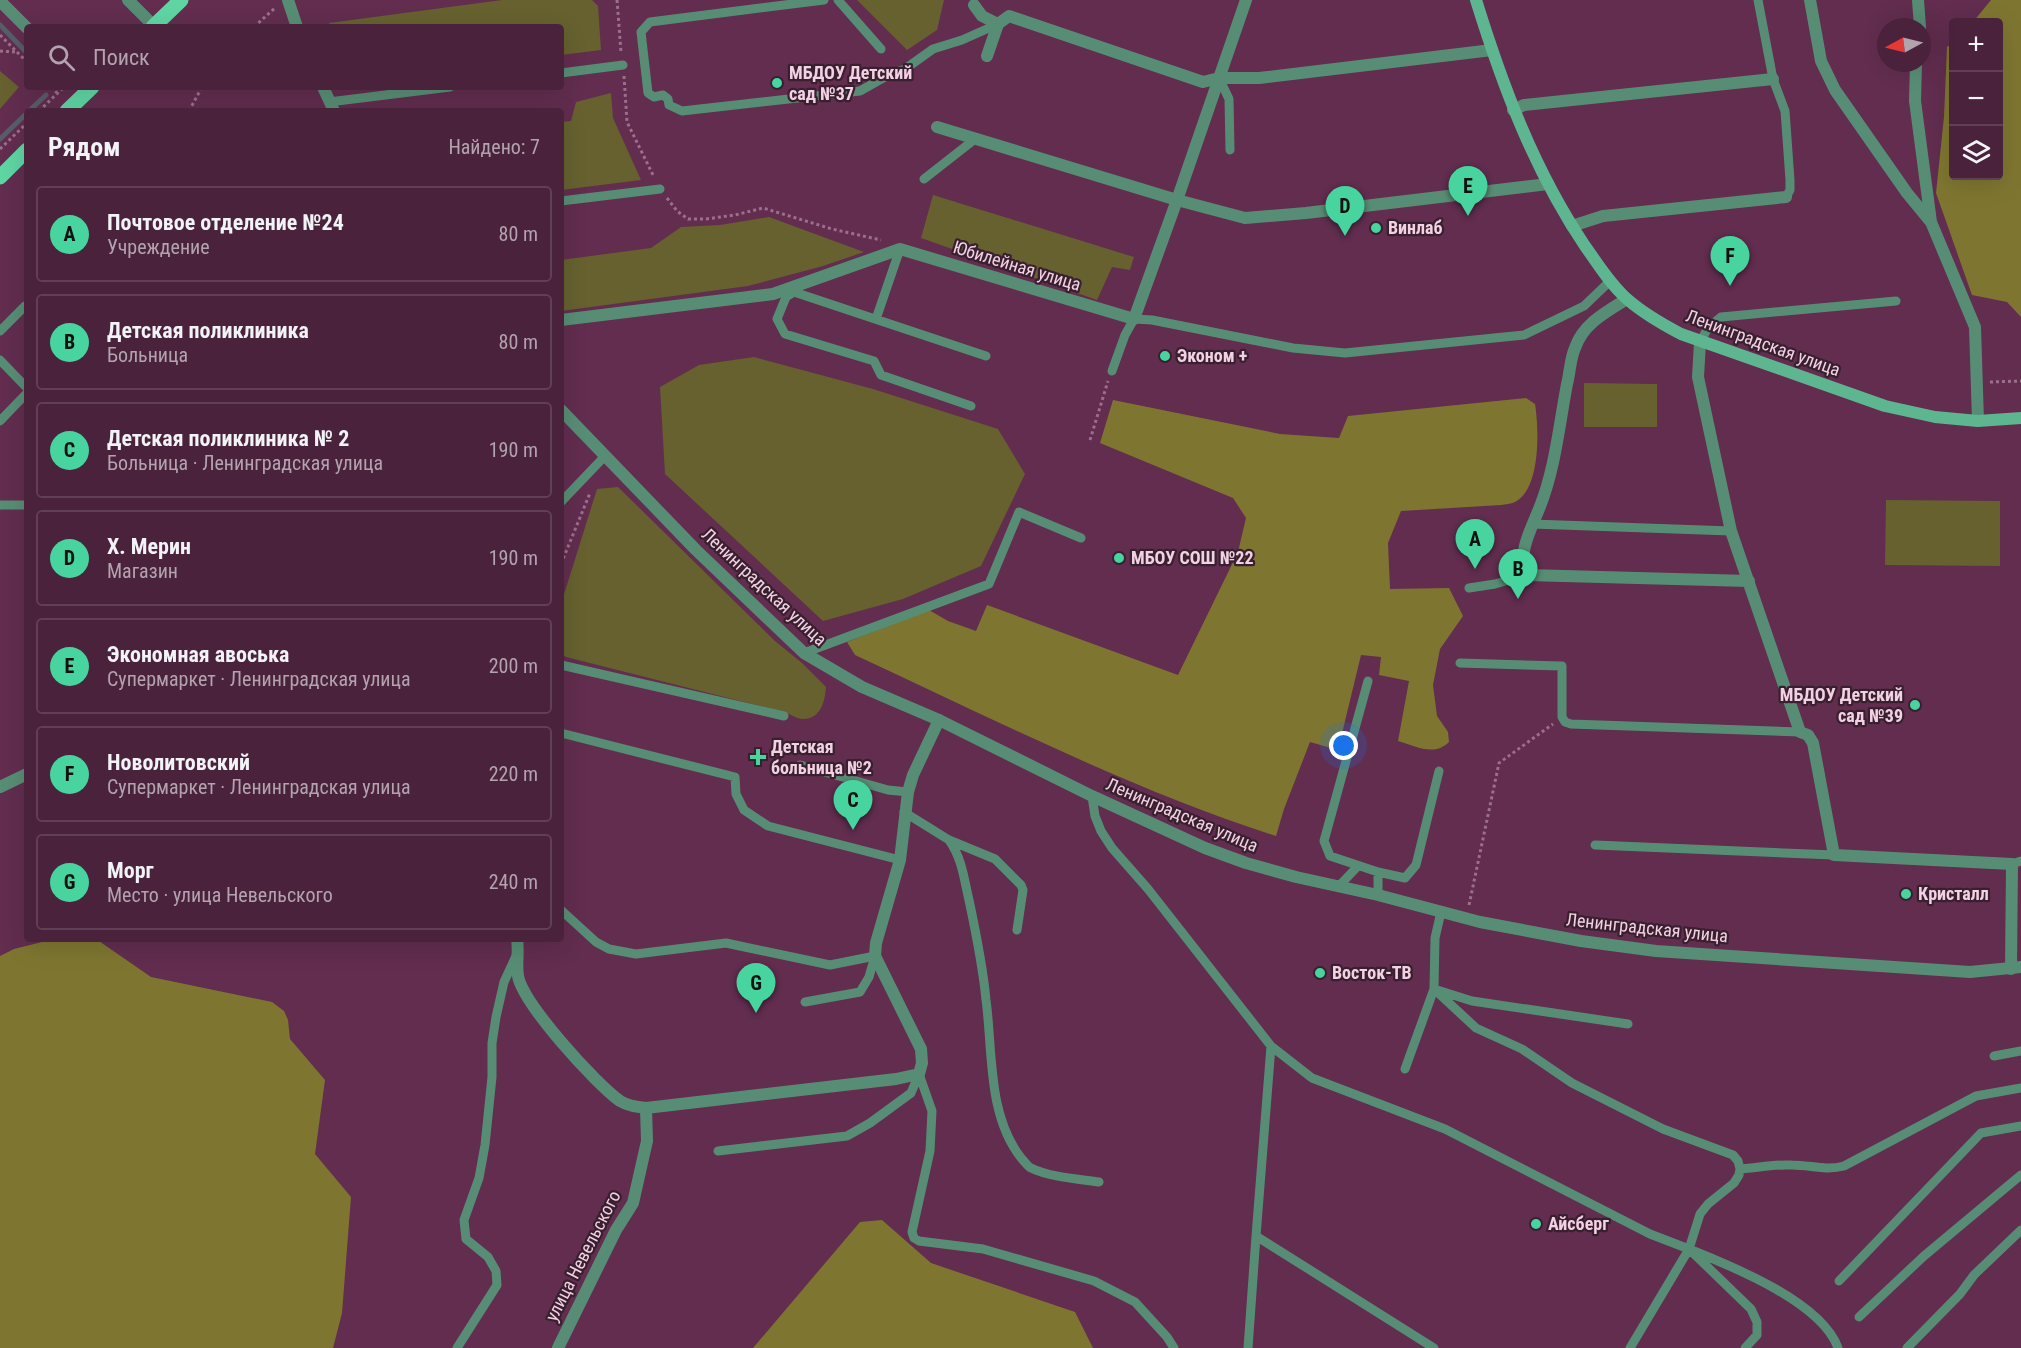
<!DOCTYPE html>
<html lang="ru">
<meta charset="utf-8">
<style>
:root{--surface:#4a223b;--page:#512a42;--text:#f1f3f6;--muted:#b2a4af;--line:#613f55;--accent:#47d49e}
body{margin:0;font-family:"Roboto Condensed",sans-serif;background:var(--page);color:var(--text)}
.controls{position:absolute;right:18px;top:18px;display:grid;overflow:hidden;border-radius:6px;box-shadow:0 6px 24px #0002}
.controls button{width:54px;height:54px;display:grid;place-items:center;padding:0;border:0;border-bottom:2px solid var(--line);background:var(--surface);color:var(--text);font:30px sans-serif}
.compass{position:absolute;left:1877px;top:18px;width:54px;height:54px;border-radius:50%;background:var(--surface);box-shadow:0 6px 24px #0002;rotate:263deg}
.you{position:absolute;left:1344px;top:746px;width:21px;height:21px;margin:-15px;border:4px solid #fff;border-radius:50%;background:#1a73e8;box-shadow:0 0 0 9px #1a73e833}
.badge{display:grid;place-items:center;width:39px;height:39px;border-radius:50%;background:var(--accent);color:#111;font-size:20px;font-weight:700}
.pin{position:absolute;translate:-50% -50px;filter:drop-shadow(0 2px 3px #0008)}
.pin::after{content:'';position:absolute;top:32px;width:21px;height:18px;background:inherit;clip-path:polygon(0 0,100% 0,50% 100%)}
.list{margin:0;padding:0;list-style:none}
h2{display:flex;justify-content:space-between;align-items:center;height:78px;margin:0;padding:0 24px;font-size:26px}
h2 small{font-size:20px;font-weight:400;color:var(--muted)}
.list li{display:grid;grid-template-columns:39px 1fr auto;gap:18px;align-items:center;box-sizing:border-box;height:96px;margin:0 12px 12px;padding:0 12px;border:2px solid var(--line);border-radius:6px}
.list b{display:block;font-size:22px;white-space:nowrap}
.list p{margin:0;font-size:20px;white-space:nowrap;color:var(--muted)}
.list em{font-size:20px;font-style:normal;color:var(--muted)}
.icon{flex:none;width:33px;height:33px;fill:none;stroke:currentColor;stroke-width:2;stroke-linecap:round;stroke-linejoin:round}
.map{position:relative;flex:none;width:2021px;height:1348px;overflow:hidden}
.search{position:absolute;background:var(--surface);box-shadow:0 6px 24px #0002;left:24px;top:24px;width:540px;height:66px;display:flex;align-items:center;gap:15px;box-sizing:border-box;padding:0 21px;border-radius:6px;color:var(--muted);font-size:22px}
.panel{position:absolute;background:var(--surface);box-shadow:0 6px 24px #0002;left:24px;top:108px;width:540px;height:834px;border-radius:6px}
.map>svg:first-child{display:block}
.green{fill:#66612f}
.forest{fill:#7e7630}
.lines{fill:none;stroke-linecap:round;stroke-linejoin:round}
.stream{stroke:#565e6a;stroke-width:5}
.path{stroke:#9c6f8b;stroke-width:3;stroke-dasharray:3 3;stroke-linecap:butt}
.service{stroke:#588d75;stroke-width:9}
.minor{stroke:#588d75;stroke-width:12}
.tertiary{stroke:#588d75;stroke-width:12}
.secondary{stroke:#5eb690;stroke-width:12}
.primary{stroke:#5fd5a4;stroke-width:15}
.poi-dot{fill:#47d49e;stroke:#38202f;stroke-width:2}
.labels{text-anchor:middle;stroke-width:4.5;stroke-linejoin:round;paint-order:stroke}
.poi-label{font-size:18px;font-weight:bold;fill:#f3d1e4;stroke:#38202f;text-anchor:start}
.street-label{font-size:18px;fill:#f3d1e4;stroke:#38202f}
</style>
<div class="map">
<svg width="2021" height="1348" viewBox="0 0 2021 1348">
<rect width="100%" height="100%" fill="#622d4f"/>
<!-- green -->
<path class="green" d="M502,0H592L598,6L601,50L561,55V27H331L329,23Z
M857,0H944L937,30L907,50Z
M0,71L19,87L0,109Z
M611,93L613,118L641,180L561,190V122L571,121L576,102Z
M933,195L1134,257L1130,270L1112,267L1097,300L921,238Z
M769,217L864,252L823,266L748,286L561,311V260L651,248L681,227L720,225Z
M754,357L873,389L998,429L1025,474L981,566L903,599L823,621L665,474L660,387L699,365Z
M1584,383L1657,384V427H1584Z
M618,487L775,641L802,663L826,687C825,701 821,719 803,719C797,719 790,714 784,712L566,657L561,653V604L597,489Z
M1886,500L2000,501V566L1885,565Z"/>
<!-- forest -->
<path class="forest" d="M1991,0H2021V317L2007,302L1972,295L1936,193L1944,117L1947,47L1953,43L1954,176H1998V22H1973Z
M1526,398L1535,404C1539,428 1541,489 1515,502C1511,504 1505,504 1501,505L1401,511L1388,543L1390,589L1449,588L1463,616L1440,649L1433,685L1437,716L1448,732L1449,742C1434,757 1416,746 1398,741L1409,681L1379,675L1381,657L1361,655L1338,750L1310,742L1284,809L1276,836C1130,789 993,719 855,655L847,642L929,610L948,621L976,631L987,605L1178,675L1238,552L1246,518L1233,498L1100,443L1113,400L1280,434L1339,438L1348,416Z
M54,939H96L151,977L272,1002L284,1011L288,1020L290,1039L325,1080L315,1154L351,1197L342,1313L333,1348H0V956L14,949Z
M882,1220L931,1263L1075,1312L1093,1348H753L860,1222Z"/>
<g class="lines">
<!-- stream -->
<path class="stream" d="M0,25L27,53
M29,111L46,95
M0,139L27,113"/>
<!-- path -->
<path class="path" d="M617,0L621,52
M254,27L276,7
M0,35L27,62
M0,51L15,52
M624,76L627,122L654,177
M51,87L57,93
M39,111L64,87
M189,111L202,87
M0,149L27,123
M667,198L677,211L688,219H706L735,215L763,208L832,229L881,240
M1990,382L2021,381
M1090,440L1108,381
M561,564L590,493
M1469,905L1499,763L1553,724"/>
<!-- service -->
<path class="service" d="M824,0L650,22L641,32L648,93L654,97L663,95L668,99L669,105L682,111L860,91L883,78L905,69L933,49L962,40L998,24
M838,0L881,49
M1758,0L1773,79L1785,111L1790,180V190L1786,197
M561,73L623,65
M1219,78L1229,99L1230,150
M329,102L450,87
M924,179L975,139
M561,201L660,189
M876,319L900,249
M0,331L25,306
M1700,342L1708,328L1721,317L1896,301
M0,360L27,388
M1112,371L1125,335L1134,319L1152,320L1293,348L1345,353L1524,335L1584,306L1610,281
M971,406L881,375L874,361L785,334L777,319L786,297L794,292L986,356
M0,421L27,393
M561,502L605,456
M0,505H27
M1532,524L1731,531
M1469,588L1495,584L1526,575
M804,653L989,584L1019,512L1081,538
M1460,663L1562,666V717L1565,722L1571,724L1800,732
M561,665L784,716
M1368,681L1324,841L1330,856L1378,872L1405,878L1416,865L1439,771
M561,733L735,777L736,794L744,810L768,826L900,860
M800,765L888,790L908,792
M1092,796L1095,816L1101,831L1112,848L1148,889L1271,1046L1312,1078L1445,1129L1650,1234L1689,1249L1751,1309L1757,1322V1335L1745,1348
M904,812L949,840L995,859L1021,885L1023,890L1017,930
M949,840C962,858 964,879 969,900C976,933 983,967 986,1000C993,1051 987,1116 1022,1159C1025,1162 1028,1167 1031,1168C1049,1177 1079,1179 1099,1182
M1595,845L1834,855
M2012,864L2021,861
M1378,872V895
M1338,887L1358,866
M561,910L596,942L609,949L636,954L726,943L830,965L875,956L869,977L860,992L805,1002
M1441,912L1435,938L1434,989L1472,1001L1628,1024
M1271,1046L1256,1236L1434,1348
M1994,1056L2021,1051
M1405,1069L1434,989L1476,1028L1522,1049L1572,1083L1663,1129L1733,1155L1738,1161L1740,1169L1739,1175L1734,1183L1708,1204L1700,1214L1689,1249L1630,1348
M919,1074L932,1111L930,1151L912,1232L914,1238L919,1241L983,1249L1094,1281L1135,1302L1167,1337L1174,1348
M718,1151L847,1136L870,1123L911,1093L919,1074
M1740,1169C1757,1168 1775,1164 1792,1165C1811,1165 1825,1171 1844,1166L1976,1096L2021,1088
M1694,1251C1736,1268 1822,1303 1838,1348
M1839,1281L1981,1133L2021,1126
M1859,1317L1924,1256L2021,1175
M457,1348L497,1285L496,1271L488,1257L466,1239L464,1220L479,1178L485,1145L492,1077V1043L496,1017L504,982L516,956
M1248,1348L1256,1236
M1907,1348L1960,1294L1974,1275L2021,1230"/>
<!-- minor -->
<path class="minor" d="M128,0L154,26
M1810,0L1821,61L1835,90L1907,193L1930,221
M1918,0L1920,27
M974,5L982,16L998,24
M987,56L998,24L1009,16L1203,82L1219,78H1259L1492,50
M1916,63L1915,101L1931,222L1975,327L1978,421
M1513,110L1524,105L1773,79
M937,127L1177,200L1245,218L1306,213L1548,184
M1572,226L1603,216L1786,197
M1627,299C1606,312 1583,324 1575,348C1570,359 1570,373 1567,384C1559,426 1555,470 1539,509C1531,529 1517,554 1526,575L1749,581
M561,320L773,294L900,249L1134,319L1177,200L1246,0
M1700,342L1698,377L1731,531L1800,732L1808,735L1813,743L1834,855L2012,864L2011,969
M0,787L27,774
M517,939C519,951 516,964 518,976C523,1004 596,1084 620,1101C628,1106 637,1107 646,1108L896,1079L919,1074L922,1063L921,1049L875,956L876,943L900,860L908,792L913,775L939,720
M558,1348L616,1230L633,1203L647,1141L646,1108"/>
<!-- tertiary -->
<path class="tertiary" d="M288,0L297,27
M0,1L27,28
M323,87L334,111
M561,410L696,550L804,653L862,687L939,720L1092,796L1205,848L1246,863L1296,877L1378,895L1480,922L1581,941L1656,951L1970,972L2021,967"/>
<!-- secondary -->
<path class="secondary" d="M1476,0C1503,87 1534,170 1585,246C1598,264 1610,284 1627,299C1644,314 1662,324 1681,334L1885,406L1935,417L1978,421L2021,418"/>
<!-- primary -->
<path class="primary" d="M153,27L181,0
M67,111L92,87
M0,177L27,150"/>
</g>
<!-- markers -->
<g class="poi-dot">
<circle cx="777" cy="83" r="6"/>
<circle cx="1376" cy="228" r="6"/>
<circle cx="1165" cy="356" r="6"/>
<circle cx="1119" cy="558" r="6"/>
<circle cx="1915" cy="705" r="6"/>
<path d="M755 748h6v6h6v6h-6v6h-6v-6h-6v-6h6z"/>
<circle cx="1906" cy="894" r="6"/>
<circle cx="1320" cy="973" r="6"/>
<circle cx="1536" cy="1224" r="6"/>
</g>
<g class="labels">
<!-- poi labels -->
<g class="poi-label">
<text x="789" y="79">МБДОУ Детский<tspan x="789" dy="21">сад №37</tspan></text>
<text x="1388" y="234">Винлаб</text>
<text x="1177" y="362">Эконом +</text>
<text x="1131" y="564">МБОУ СОШ №22</text>
<text x="1903" y="701" text-anchor="end">МБДОУ Детский<tspan x="1903" dy="21">сад №39</tspan></text>
<text x="771" y="753">Детская<tspan x="771" dy="21">больница №2</tspan></text>
<text x="1918" y="900">Кристалл</text>
<text x="1332" y="979">Восток-ТВ</text>
<text x="1548" y="1230">Айсберг</text>
</g>
<!-- street labels -->
<g class="street-label">
<text transform="translate(1017 266) rotate(17)" y="6">Юбилейная улица</text>
<text transform="translate(1763 343) rotate(20)" y="6">Ленинградская улица</text>
<text transform="translate(764 587) rotate(43)" y="6">Ленинградская улица</text>
<text transform="translate(1182 815) rotate(23)" y="6">Ленинградская улица</text>
<text transform="translate(1647 928) rotate(6)" y="6">Ленинградская улица</text>
<text transform="translate(583 1256) rotate(-63)" y="6">улица Невельского</text>
</g>
</g>
</svg>
<div class="controls">
<button>+</button>
<button>−</button>
<button><svg class="icon" aria-label="layers" viewBox="0 0 24 24"><path d="M12 4l9 5-9 5-9-5zM3 14l9 5 9-5"/></svg></button>
</div>
<svg class="compass" viewBox="-18 -18 36 36"><path d="M0-13l5 13h-10z" fill="#e53935"/><path d="M0 13l5-13h-10z" fill="#b2a4af"/></svg>
<div class="you"></div>
<div class="pin badge" style="left:1475px;top:569px">A</div>
<div class="pin badge" style="left:1518px;top:599px">B</div>
<div class="pin badge" style="left:853px;top:830px">C</div>
<div class="pin badge" style="left:1345px;top:236px">D</div>
<div class="pin badge" style="left:1468px;top:216px">E</div>
<div class="pin badge" style="left:1730px;top:286px">F</div>
<div class="pin badge" style="left:756px;top:1013px">G</div>
<div class="search"><svg class="icon" aria-label="search" viewBox="0 0 24 24"><circle cx="10" cy="10" r="6"/><path d="M15 15l6 6"/></svg>Поиск</div>
<section class="panel">
<h2>Рядом<small>Найдено: 7</small></h2>
<ul class="list">
<li><span class="badge">A</span><div><b>Почтовое отделение №24</b><p>Учреждение</p></div><em>80 m</em></li>
<li><span class="badge">B</span><div><b>Детская поликлиника</b><p>Больница</p></div><em>80 m</em></li>
<li><span class="badge">C</span><div><b>Детская поликлиника № 2</b><p>Больница · Ленинградская улица</p></div><em>190 m</em></li>
<li><span class="badge">D</span><div><b>Х. Мерин</b><p>Магазин</p></div><em>190 m</em></li>
<li><span class="badge">E</span><div><b>Экономная авоська</b><p>Супермаркет · Ленинградская улица</p></div><em>200 m</em></li>
<li><span class="badge">F</span><div><b>Новолитовский</b><p>Супермаркет · Ленинградская улица</p></div><em>220 m</em></li>
<li><span class="badge">G</span><div><b>Морг</b><p>Место · улица Невельского</p></div><em>240 m</em></li>
</ul>
</section>
</div>
